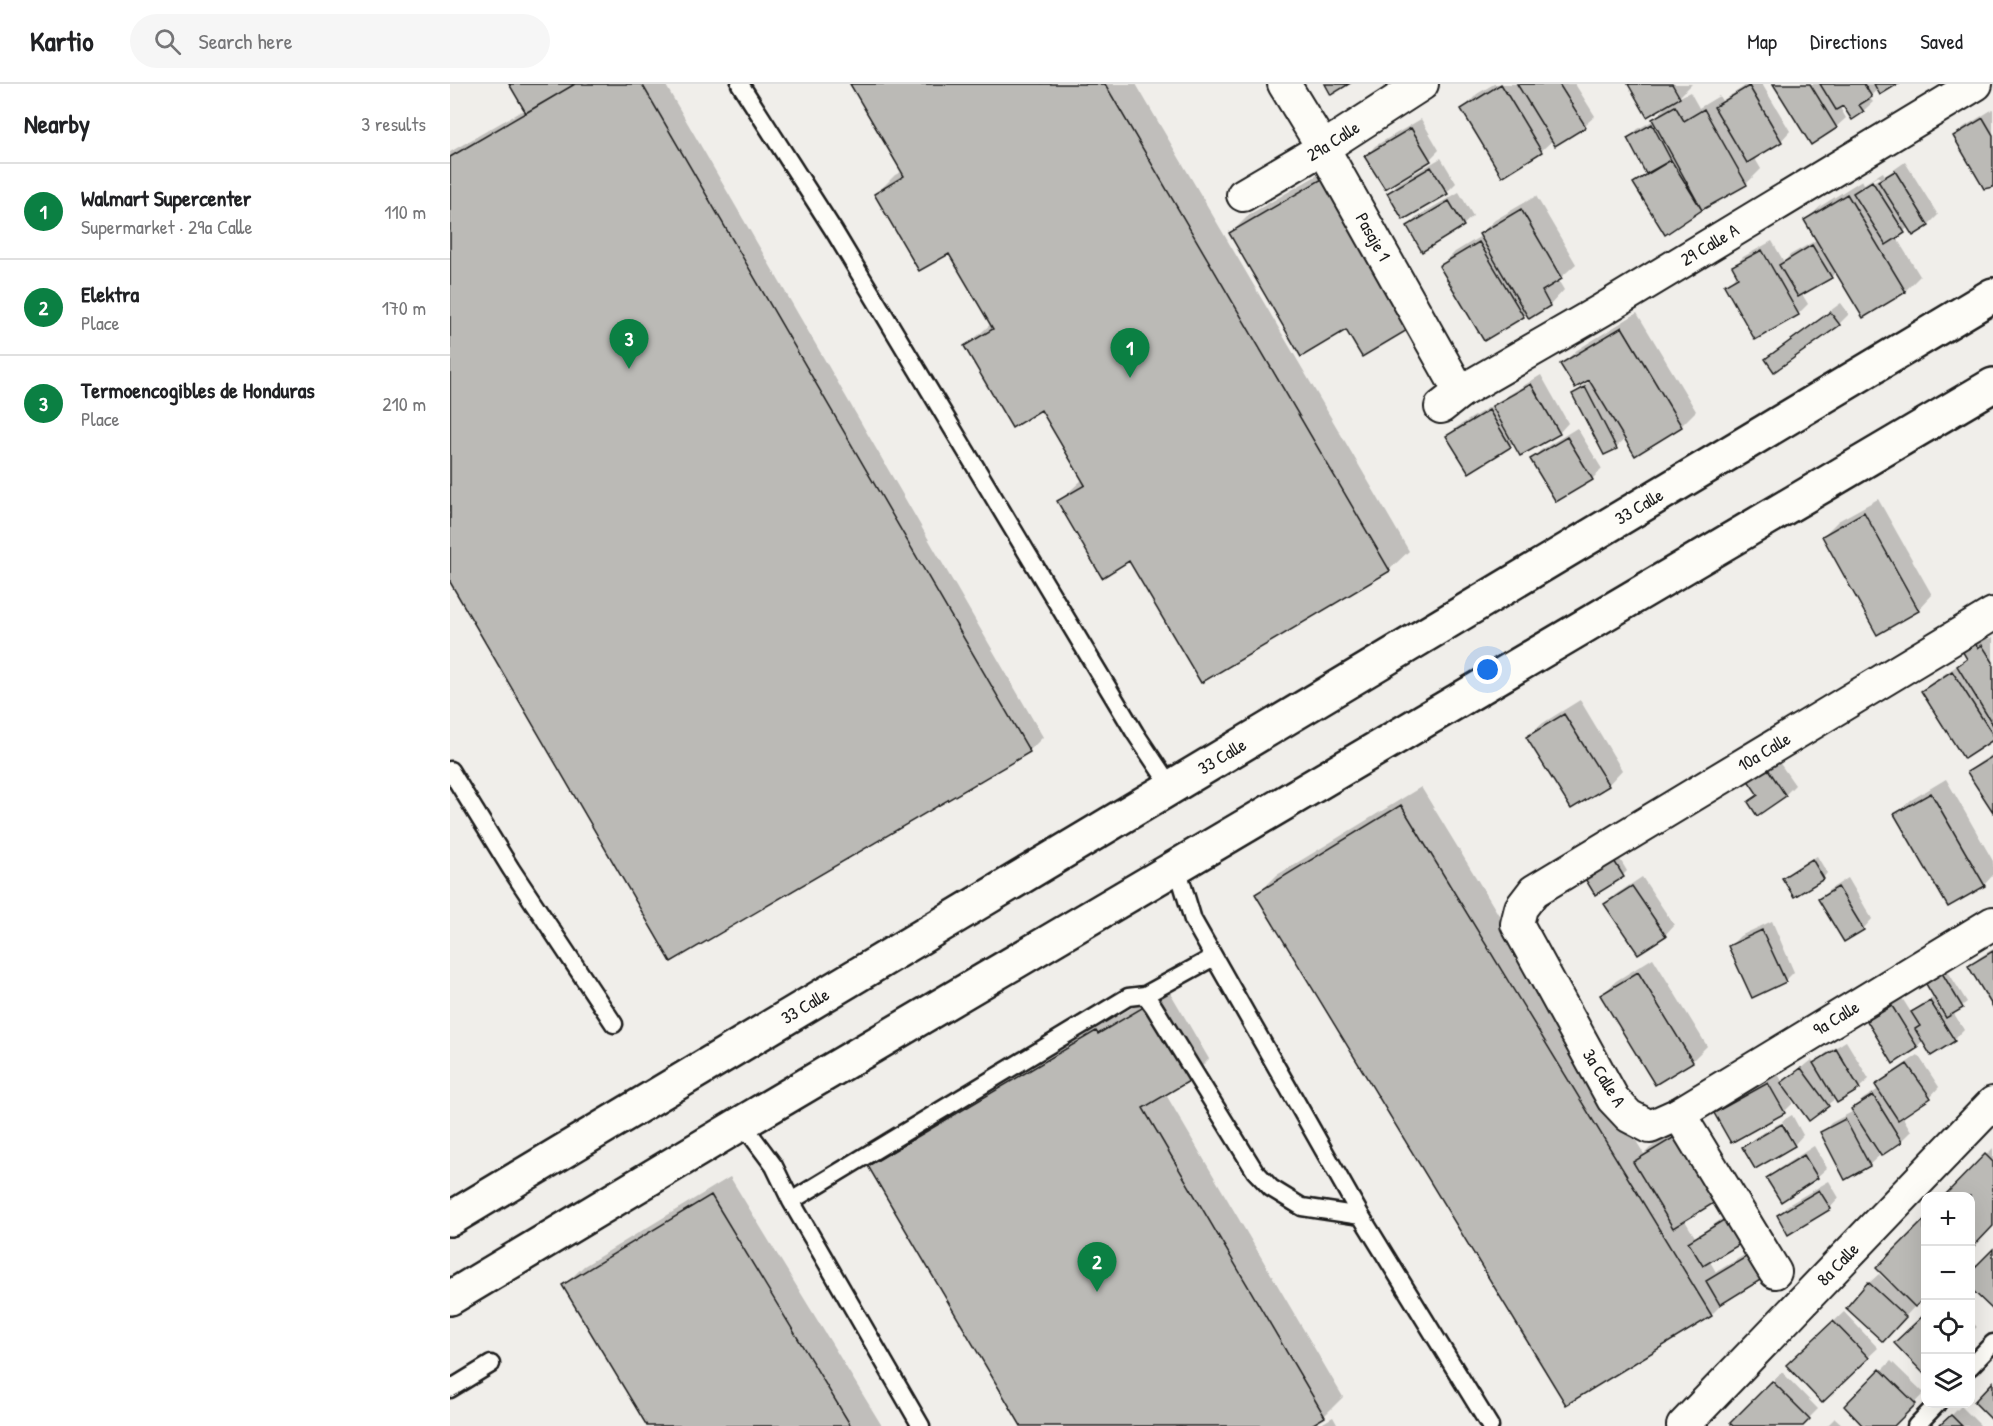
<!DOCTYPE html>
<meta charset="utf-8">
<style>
:root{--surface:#fff;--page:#f6f6f6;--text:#202124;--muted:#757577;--line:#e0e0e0;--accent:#0b8043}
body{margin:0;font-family:"Patrick Hand",sans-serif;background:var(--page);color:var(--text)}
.controls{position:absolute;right:18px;bottom:18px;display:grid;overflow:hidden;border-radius:12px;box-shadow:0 6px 24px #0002}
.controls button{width:54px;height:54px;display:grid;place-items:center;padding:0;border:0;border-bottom:2px solid var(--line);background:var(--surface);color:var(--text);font:30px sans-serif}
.you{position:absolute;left:1038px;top:586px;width:21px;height:21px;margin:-15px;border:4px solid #fff;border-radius:50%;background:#1a73e8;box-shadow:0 0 0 9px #1a73e833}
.badge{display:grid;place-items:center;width:39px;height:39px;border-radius:50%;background:var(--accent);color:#fff;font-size:20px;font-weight:700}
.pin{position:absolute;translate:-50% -50px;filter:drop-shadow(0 2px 3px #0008)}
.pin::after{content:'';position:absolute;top:32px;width:21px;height:18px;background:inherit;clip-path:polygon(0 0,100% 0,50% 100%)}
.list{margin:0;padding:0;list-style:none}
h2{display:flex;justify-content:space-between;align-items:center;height:78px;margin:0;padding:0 24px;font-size:26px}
h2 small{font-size:20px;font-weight:400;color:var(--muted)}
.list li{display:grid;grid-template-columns:39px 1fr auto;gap:18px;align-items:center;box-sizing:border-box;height:96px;padding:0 24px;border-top:2px solid var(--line)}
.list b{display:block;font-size:22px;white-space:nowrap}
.list p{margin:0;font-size:20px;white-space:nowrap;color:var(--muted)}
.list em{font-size:20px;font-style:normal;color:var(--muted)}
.icon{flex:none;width:33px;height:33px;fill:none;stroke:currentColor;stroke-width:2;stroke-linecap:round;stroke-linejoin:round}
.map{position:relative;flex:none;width:1543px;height:1342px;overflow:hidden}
header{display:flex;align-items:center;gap:36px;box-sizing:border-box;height:84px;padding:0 30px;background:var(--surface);border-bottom:2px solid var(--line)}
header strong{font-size:28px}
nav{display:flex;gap:33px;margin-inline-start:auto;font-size:21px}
.search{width:420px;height:54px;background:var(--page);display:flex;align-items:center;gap:15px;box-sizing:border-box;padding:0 21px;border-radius:33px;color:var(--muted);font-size:22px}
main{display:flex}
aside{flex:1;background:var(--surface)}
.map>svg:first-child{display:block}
.shadow{fill:#0003;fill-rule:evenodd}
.building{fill:#bbbab6;stroke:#1c1c1c;stroke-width:1.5}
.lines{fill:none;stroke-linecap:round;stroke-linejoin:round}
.lane-casing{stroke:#1c1c1c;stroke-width:21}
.street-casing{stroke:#1c1c1c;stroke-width:36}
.primary-casing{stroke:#1c1c1c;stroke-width:38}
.lane{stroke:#fdfcf7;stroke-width:16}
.street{stroke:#fdfcf7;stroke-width:32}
.primary{stroke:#fdfcf7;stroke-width:33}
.labels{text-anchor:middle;stroke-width:5;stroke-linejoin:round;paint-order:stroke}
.street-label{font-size:18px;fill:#1c1c1c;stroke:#fdfcf7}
</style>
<header>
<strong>Kartio</strong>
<div class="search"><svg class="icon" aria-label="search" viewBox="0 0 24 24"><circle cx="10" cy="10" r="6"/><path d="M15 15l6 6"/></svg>Search here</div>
<nav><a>Map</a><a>Directions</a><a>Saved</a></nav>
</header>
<main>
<aside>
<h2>Nearby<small>3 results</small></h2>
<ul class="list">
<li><span class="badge">1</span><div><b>Walmart Supercenter</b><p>Supermarket · 29a Calle</p></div><em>110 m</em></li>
<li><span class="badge">2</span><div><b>Elektra</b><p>Place</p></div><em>170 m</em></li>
<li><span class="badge">3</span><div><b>Termoencogibles de Honduras</b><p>Place</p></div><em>210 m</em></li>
</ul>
</aside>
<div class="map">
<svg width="1543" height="1342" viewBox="0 0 1543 1342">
<rect width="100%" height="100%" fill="#f0eeea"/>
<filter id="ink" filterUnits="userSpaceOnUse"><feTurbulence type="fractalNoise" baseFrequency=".0167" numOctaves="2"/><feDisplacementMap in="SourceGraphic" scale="12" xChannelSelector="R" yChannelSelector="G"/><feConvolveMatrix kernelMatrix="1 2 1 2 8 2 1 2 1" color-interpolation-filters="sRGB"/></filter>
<g filter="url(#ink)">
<!-- shadow -->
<path class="shadow" d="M61,0H215L593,653L579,667L0,495V68L75,25Z
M402,0H686L959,467L939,486L680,475L609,417L633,395L592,324L516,262L542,239L500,168L426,110L445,91L453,87Z
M1044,0H1125L1145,32L1135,41L1106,60L1103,56L1091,67L1053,91L1013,25L1027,10Z
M1180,0H1242L1228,14L1240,8L1249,24L1269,12L1272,17L1298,0H1312L1340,47L1331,57L1304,73L1311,85L1296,100L1254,123L1215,149L1185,99L1197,89L1178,54L1188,45L1204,36L1218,20Z
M1325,0H1445L1428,5L1419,13L1423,18L1413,27L1393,20L1389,22L1396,34L1386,43Z
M1543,25V101L1505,52L1514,43Z
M971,35L989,66L980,75L916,72L925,62Z
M991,74L1006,99L997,108L939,109L948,99Z
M892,77L897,244L781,149L800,130Z
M1455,78L1488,131L1478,141L1459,143L1446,153L1470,192L1455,207L1387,187L1381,193L1352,210L1358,220L1348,230L1276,201L1288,190L1284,183L1293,173L1322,157L1334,178L1340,171L1368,155L1356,136L1371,122L1412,96L1414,100L1433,88L1435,92ZM1428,92L1430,94L1415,103V100Z
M1009,108L1023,132L1013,141L958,142L968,132Z
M1086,112L1126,180L1108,196L1114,206L1100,221L1079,233L1077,229L1034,255L991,182L1005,168L1031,152L1030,150L1045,136Z
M1391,219L1399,230L1389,240L1324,286L1316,275L1326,266Z
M1187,229L1246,327L1231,342L1185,370L1176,354L1166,363L1124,310L1134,301L1141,297L1139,293L1112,280L1127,266Z
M1091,291L1118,339L1109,349L1064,358L1019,387L998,352L1007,343Z
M1127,344L1152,385L1142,395L1082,375L1091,366Z
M1428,415L1482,511L1468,526L1373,452L1388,437Z
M1533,547L1538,555L1543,553V654L1473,607L1482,598L1513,578L1518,573L1512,564Z
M1130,616L1172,686L1158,701L1078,653L1093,639Z
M1543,670V726L1519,689L1529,679Z
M1324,671L1345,701L1335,711L1300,719L1308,710L1297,692Z
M1496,695L1543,777V791L1534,801L1446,730L1461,716Z
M971,703L1194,1070L1200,1064L1243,1038L1234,1135L1245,1153L1287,1125L1259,1176L1266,1188L1316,1158L1276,1216L1261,1231L807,811L827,791Z
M1168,772L1177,787L1173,791L1136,794Z
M1367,772L1377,789L1373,794L1338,790Z
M1192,793L1224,841L1215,851L1156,820L1165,811Z
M1398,794L1422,835L1413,845L1370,815L1379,806Z
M1322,837L1344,888L1335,897L1280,862L1290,852Z
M1543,865V921L1520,882L1530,873Z
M1203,874L1257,962L1242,977L1152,911L1166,897Z
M1497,886L1517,918L1503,928L1514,946L1504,956H1473L1467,963L1419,938L1428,928L1452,914L1462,930L1473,919L1485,912L1477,900Z
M717,903L759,975L740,994L715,1009L893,1313L874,1332L857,1342H573L420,1082L439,1063L666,929L668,932Z
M1396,957L1419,995L1409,1004L1386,1014L1359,1035L1342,1011L1340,1012L1343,1019L1334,1028L1266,1029L1276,1019L1328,990L1333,999L1362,976L1365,980L1375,970Z
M1468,971L1489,1003L1480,1013L1452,1032L1461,1047L1451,1057L1431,1070L1426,1060L1424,1062L1429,1072L1419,1081L1372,1049L1381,1039L1404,1027L1403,1025L1413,1015L1429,1005L1427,1002L1437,992Z
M1342,1031L1353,1051L1345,1060L1332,1037Z
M1330,1039L1342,1060H1344L1305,1083L1294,1063L1304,1054Z
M1364,1062L1377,1084L1367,1093L1318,1094L1328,1085Z
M1543,1064V1140L1520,1165V1112H1496Z
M280,1093L432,1342H198L114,1201L134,1182Z
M1379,1097L1389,1114L1380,1124L1329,1131L1338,1121Z
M1476,1137V1210L1443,1246L1419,1199L1429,1190L1447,1206L1448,1204L1428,1184Z
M1394,1228L1428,1264L1372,1317L1347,1272Z
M1520,1236L1527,1243L1520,1249Z
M1441,1277L1474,1309L1442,1342H1416L1396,1322Z
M1332,1288L1368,1325L1351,1342H1285L1282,1339Z
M1511,1322L1530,1341L1529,1342H1491Z
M883,1333L888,1342H868Z
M1385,1334L1394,1342H1377Z"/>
<!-- building -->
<path class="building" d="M59,0H125L76,29Z
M125,0H192L580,668L221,878L0,498V73Z
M400,0H655L940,487L751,599L679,477L652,494L607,417L635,401L591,326L562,344L514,262L543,245L499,170L469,187L424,110L454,92Z
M875,0H899L881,11Z
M1051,0L1092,68L1052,93L1011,25Z
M1067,0H1109L1136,43L1105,62Z
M1178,0H1222L1230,14L1197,33Z
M1323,0H1360L1387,44L1361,61Z
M1370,0H1414L1422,13L1409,21L1414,28L1402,36L1393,22L1386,26Z
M1424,0H1448L1430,11Z
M1299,2L1332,58L1297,79L1264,23Z
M1225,22L1234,37L1254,25L1297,101L1252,126L1202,35Z
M1533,34L1543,51V103L1534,105L1503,52Z
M1202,40L1221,76L1196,90L1177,54Z
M961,44L981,77L935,105L914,72Z
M1221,76L1252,126L1215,151L1183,99Z
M981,83L998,110L953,136L937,109Z
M1445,87L1479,142L1463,152L1428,97Z
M872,95L959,245L912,273L896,246L851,273L779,149Z
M1422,97L1455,149L1436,161L1403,109Z
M1397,110L1456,208L1413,234L1354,136Z
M999,117L1014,142L972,168L957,142Z
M1071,125L1112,195L1092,207L1100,222L1079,235L1029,150Z
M1029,158L1074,233L1034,257L989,182Z
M1362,161L1382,194L1348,213L1329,181Z
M1312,166L1349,231L1305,256L1274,201L1288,193L1282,182Z
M1380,228L1390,241L1324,288L1315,275Z
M1172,243L1232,343L1185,372L1139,296L1125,304L1110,280Z
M1081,300L1110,350L1070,372L1042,322Z
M1135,303L1167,365L1154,371L1122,310Z
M1039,326L1061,363L1019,389L996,352Z
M1117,353L1143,396L1106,418L1080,375Z
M1414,428L1469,527L1427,551L1372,452Z
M1523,555L1528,564L1532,561L1543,578V641L1507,582L1517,575L1510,563Z
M1502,587L1543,651V656L1514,675L1471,607Z
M1114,630L1159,702L1121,725L1076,653Z
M1543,672V728L1517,688Z
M1314,679L1336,712L1307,732L1298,718L1308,711L1295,692Z
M1481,709L1535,802L1498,823L1444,730Z
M951,721L1262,1232L1116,1321L805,810Z
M1163,775L1174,793L1145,811L1134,793Z
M1362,775L1374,795L1344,813L1332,794Z
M1182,802L1216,852L1188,870L1154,820Z
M1388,803L1414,846L1394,858L1368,815Z
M1312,846L1336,898L1302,914L1278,862Z
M1543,867V923L1518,882Z
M1188,888L1243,978L1205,1001L1150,911Z
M1492,889L1513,924L1496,934L1476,900Z
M1480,917L1505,957L1481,972L1465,945L1470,942L1461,928Z
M697,921L741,996L693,1024L875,1333L860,1342H571L418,1082L646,947L648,950Z
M1442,922L1468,964L1443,980L1417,937Z
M1386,965L1410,1005L1387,1019L1363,979Z
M1457,980L1481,1014L1448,1036L1425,1001Z
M1351,984L1379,1022L1359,1037L1331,999Z
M1318,999L1335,1029L1281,1059L1264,1029Z
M1423,1011L1452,1058L1431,1072L1401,1025Z
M1395,1035L1420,1082L1395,1096L1370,1048Z
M1332,1040L1345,1062L1305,1085L1292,1063Z
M1228,1051L1267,1117L1223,1144L1183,1078Z
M1535,1070L1543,1078V1142L1524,1162L1520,1158V1112H1494Z
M1354,1071L1368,1094L1331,1118L1316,1094Z
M1369,1106L1381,1125L1338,1151L1327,1131Z
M261,1111L401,1342H197L112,1201Z
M1277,1134L1292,1159L1253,1182L1238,1158Z
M1474,1136L1476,1212L1465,1223L1426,1184Z
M1543,1165V1226L1520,1204V1188Z
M1306,1167L1320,1190L1270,1221L1256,1197Z
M1418,1198L1456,1233L1433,1258L1396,1224Z
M1476,1229V1292L1444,1259Z
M1383,1237L1419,1274L1372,1319L1336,1281Z
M1430,1285L1466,1320L1444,1342H1413L1394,1322Z
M1322,1297L1360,1335L1353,1342H1283L1280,1339Z
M1543,1298V1337L1524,1318Z
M1501,1331L1512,1342H1489Z"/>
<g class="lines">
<!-- lane casing -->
<g class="lane-casing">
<path id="lane" d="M290,0L384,147L685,649L721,703
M0,686L61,785L164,940
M727,783L743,836L911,1132L1040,1342
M695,911L764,873
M292,1039L324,1082L341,1117L471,1342
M341,1117L678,913L695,911L704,923L805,1087L821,1104L852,1123L911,1132
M1520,1283L1543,1259
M0,1305L41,1280
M1466,1342L1487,1320"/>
</g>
<!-- street casing -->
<g class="street-casing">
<g id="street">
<path id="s1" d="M834,0L873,64L1010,308"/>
<path id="s2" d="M793,111L873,64L972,0"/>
<path id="s3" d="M991,323L1010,308L1152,226L1526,0"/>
<path id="s4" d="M1229,1030L1543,839"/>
<path id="s5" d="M1325,1188L1229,1030L1200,1043L1179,1032L1163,1015L1067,840L1071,824L1084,807L1543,530"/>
<path id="s6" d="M1233,1342L1543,1019"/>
</g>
</g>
<!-- primary casing -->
<g class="primary-casing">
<g id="primary">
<path id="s7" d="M0,1135L1543,211"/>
<path d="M0,1214L292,1039L1543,301"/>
</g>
</g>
<!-- lane -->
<use href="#lane" class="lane"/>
<!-- street -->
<use href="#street" class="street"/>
<!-- primary -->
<use href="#primary" class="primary"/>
</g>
</g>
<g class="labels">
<!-- street labels -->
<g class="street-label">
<text dy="6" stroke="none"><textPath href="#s2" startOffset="105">29a Calle</textPath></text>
<text dy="6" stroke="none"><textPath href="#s1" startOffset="177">Pasaje 1</textPath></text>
<text dy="6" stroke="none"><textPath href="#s3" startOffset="314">29 Calle A</textPath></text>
<text dy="6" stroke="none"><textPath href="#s7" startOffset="1386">33 Calle</textPath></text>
<text dy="6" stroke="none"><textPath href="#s5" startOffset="770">10a Calle</textPath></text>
<text dy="6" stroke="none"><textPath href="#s7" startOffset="900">33 Calle</textPath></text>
<text dy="6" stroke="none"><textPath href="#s7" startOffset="414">33 Calle</textPath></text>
<text dy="6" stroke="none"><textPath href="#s4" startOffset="184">9a Calle</textPath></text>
<text transform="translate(1154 994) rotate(58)" y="6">3a Calle A</text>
<text dy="6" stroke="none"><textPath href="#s6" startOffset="224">8a Calle</textPath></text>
</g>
</g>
</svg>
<div class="controls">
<button>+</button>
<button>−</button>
<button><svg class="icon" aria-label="locate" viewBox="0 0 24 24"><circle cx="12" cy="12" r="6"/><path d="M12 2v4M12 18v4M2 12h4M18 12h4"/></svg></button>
<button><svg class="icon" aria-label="layers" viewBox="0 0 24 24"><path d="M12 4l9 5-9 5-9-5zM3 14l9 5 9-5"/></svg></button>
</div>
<div class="you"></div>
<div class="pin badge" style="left:680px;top:294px">1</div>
<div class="pin badge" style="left:647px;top:1208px">2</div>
<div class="pin badge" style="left:179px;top:285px">3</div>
</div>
</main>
